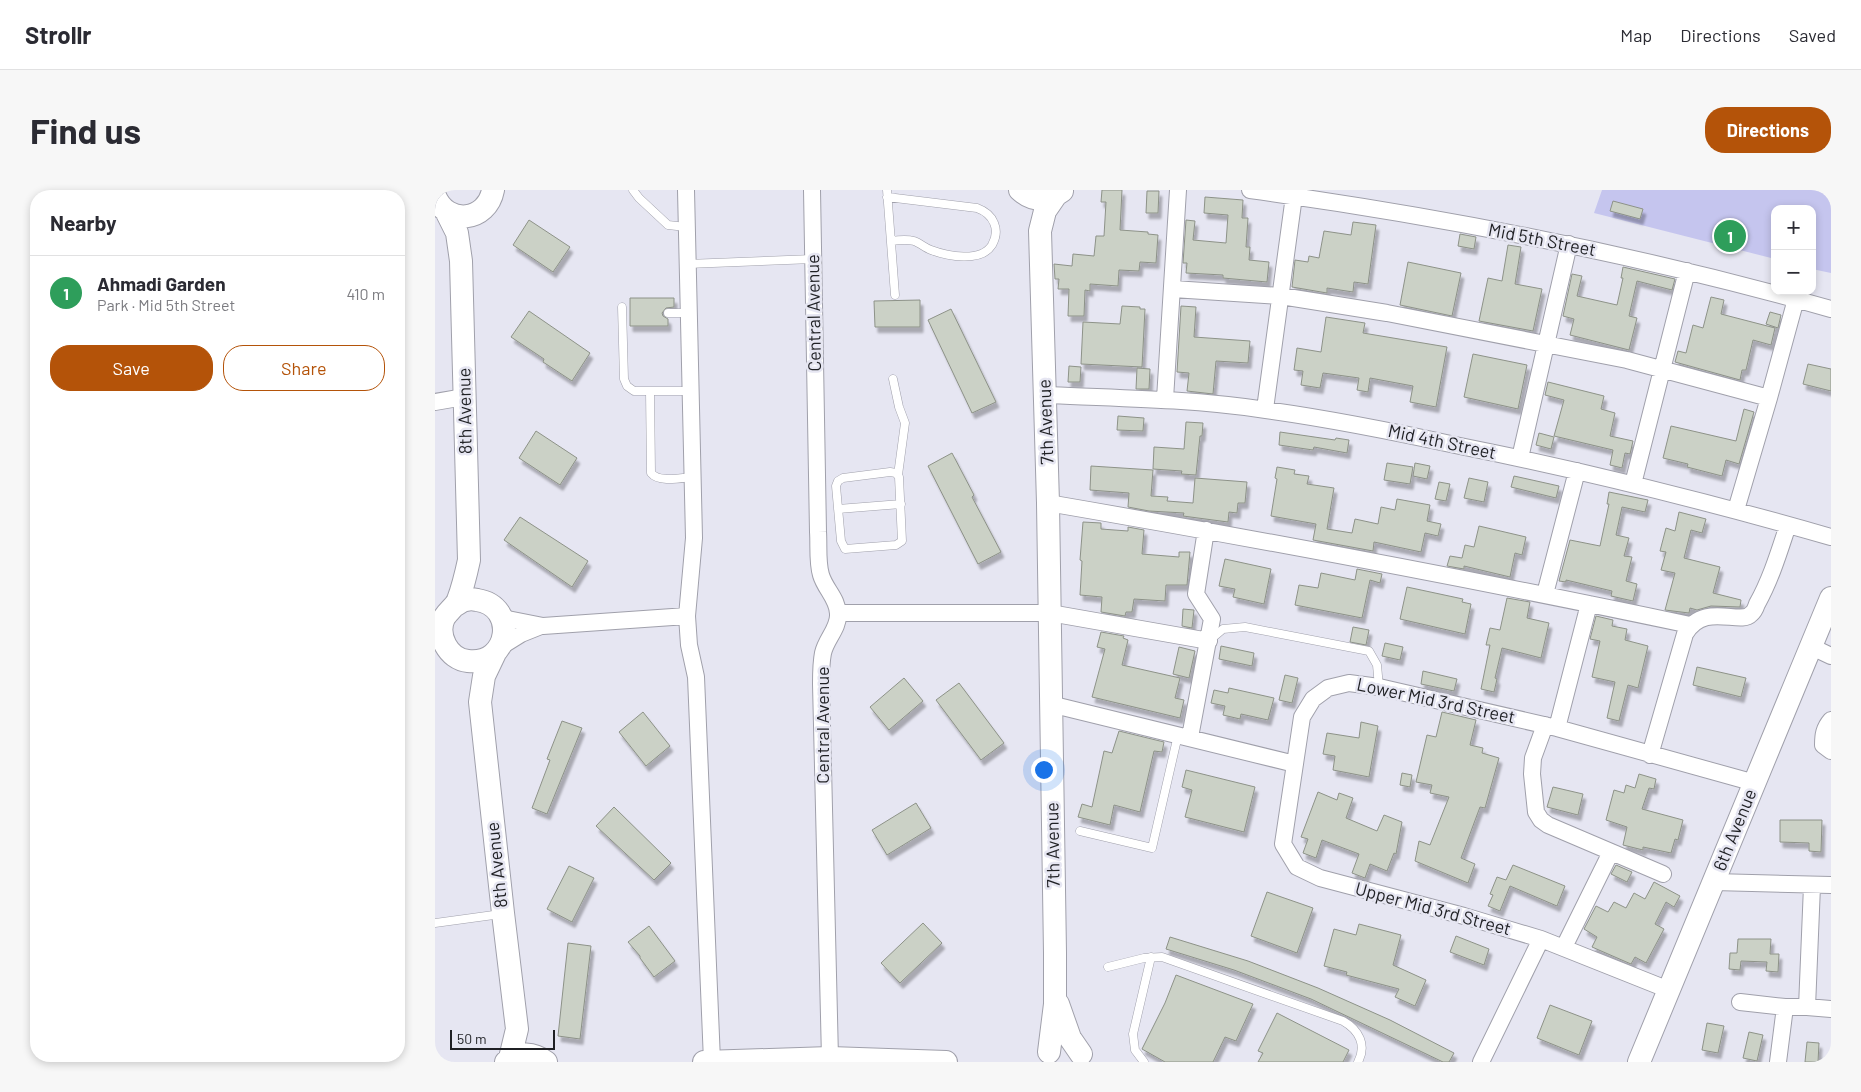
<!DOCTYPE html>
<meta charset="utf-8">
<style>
:root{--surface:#fff;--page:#f7f7f7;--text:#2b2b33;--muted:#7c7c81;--line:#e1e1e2;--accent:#b45309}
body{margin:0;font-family:Barlow,sans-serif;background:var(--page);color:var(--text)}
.controls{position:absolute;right:15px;top:15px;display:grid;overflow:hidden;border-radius:10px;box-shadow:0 2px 8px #0003}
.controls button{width:45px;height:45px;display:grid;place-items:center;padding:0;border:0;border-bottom:1px solid var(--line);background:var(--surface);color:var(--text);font:25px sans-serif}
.scale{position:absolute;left:15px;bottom:12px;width:105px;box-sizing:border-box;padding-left:5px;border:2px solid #1f2024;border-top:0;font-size:14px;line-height:18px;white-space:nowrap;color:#1f2024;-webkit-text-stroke:4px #e6e6f2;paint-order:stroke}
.you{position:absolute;left:608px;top:579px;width:18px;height:18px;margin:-12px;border:4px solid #fff;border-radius:50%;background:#1a73e8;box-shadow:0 0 0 8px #1a73e833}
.badge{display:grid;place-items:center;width:32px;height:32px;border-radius:50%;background:var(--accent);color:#fff;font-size:16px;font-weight:700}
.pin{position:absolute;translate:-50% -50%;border:2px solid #fff;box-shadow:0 1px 5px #0006}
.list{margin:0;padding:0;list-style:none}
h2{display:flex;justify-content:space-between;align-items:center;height:65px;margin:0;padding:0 20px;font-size:21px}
h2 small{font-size:16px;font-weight:400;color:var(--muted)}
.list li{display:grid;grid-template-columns:32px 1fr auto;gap:15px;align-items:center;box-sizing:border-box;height:75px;padding:0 20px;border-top:1px solid var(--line)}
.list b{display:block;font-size:19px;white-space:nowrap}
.list p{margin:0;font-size:16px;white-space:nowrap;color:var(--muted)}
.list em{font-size:16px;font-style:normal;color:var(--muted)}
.actions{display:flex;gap:10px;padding:15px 20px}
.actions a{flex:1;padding:11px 0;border:1px solid var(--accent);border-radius:20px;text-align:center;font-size:18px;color:var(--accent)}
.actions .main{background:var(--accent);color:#fff}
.map{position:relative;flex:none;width:1396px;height:872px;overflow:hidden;border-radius:20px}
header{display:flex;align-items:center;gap:30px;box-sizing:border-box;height:70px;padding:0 25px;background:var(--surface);border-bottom:1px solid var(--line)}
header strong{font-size:24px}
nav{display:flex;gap:28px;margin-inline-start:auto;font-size:18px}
.intro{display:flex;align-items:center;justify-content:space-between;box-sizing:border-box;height:120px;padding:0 30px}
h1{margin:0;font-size:35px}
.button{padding:12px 22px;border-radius:20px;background:var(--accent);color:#fff;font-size:18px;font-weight:700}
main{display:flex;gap:30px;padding:0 30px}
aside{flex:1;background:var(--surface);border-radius:20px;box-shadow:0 2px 8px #0003}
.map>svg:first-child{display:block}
.green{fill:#c5c5ee}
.building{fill:#cbd1c6;stroke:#8d9288;filter:url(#shadow)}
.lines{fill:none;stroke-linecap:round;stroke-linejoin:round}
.service-casing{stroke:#a0a0ab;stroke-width:9}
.minor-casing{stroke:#a0a0ab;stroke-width:18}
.secondary-casing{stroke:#a0a0ab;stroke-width:24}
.service{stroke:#fff;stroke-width:8}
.minor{stroke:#fff;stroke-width:16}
.secondary{stroke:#fff;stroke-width:22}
.labels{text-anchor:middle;stroke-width:5;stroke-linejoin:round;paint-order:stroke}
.street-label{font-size:18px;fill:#1f2024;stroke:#e6e6f2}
</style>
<header>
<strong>Strollr</strong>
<nav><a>Map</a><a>Directions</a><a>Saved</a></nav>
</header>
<div class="intro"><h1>Find us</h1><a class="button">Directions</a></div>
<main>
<aside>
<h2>Nearby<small></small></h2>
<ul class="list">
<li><span class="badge" style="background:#2e9e5b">1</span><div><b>Ahmadi Garden</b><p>Park · Mid 5th Street</p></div><em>410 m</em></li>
</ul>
<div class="actions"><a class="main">Save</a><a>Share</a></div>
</aside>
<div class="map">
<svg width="1396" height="872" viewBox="0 0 1396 872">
<defs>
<filter id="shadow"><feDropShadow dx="3" dy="5.5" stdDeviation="1" flood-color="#0004"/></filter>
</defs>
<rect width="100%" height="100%" fill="#e6e6f2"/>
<!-- green -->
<path class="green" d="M1167,0H1396V83L1377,79V19H1340V69L1159,23Z"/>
<!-- building -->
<path class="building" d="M667,0H687L685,40L713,42V44L723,45L721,73L705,72L704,81L684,80L683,96L655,94V101L650,100L649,126H633L634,99H623L624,89H620L619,74L637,76L638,64L659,66L661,46H669L671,12H666Z
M712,1H724L723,23H711Z
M770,7L808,10L807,28H813L811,57H815L814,70L834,72L832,92L788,88V85L751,83L752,73H748L751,30L760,31L758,50L791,53L793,25L769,23Z
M1178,11L1208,19L1205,29L1175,21Z
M94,30L135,57L118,82L78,55Z
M918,32L941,35L933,94L919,92L918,102L892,98V103L857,97L860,70L873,72L874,66L884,68L889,41L916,45Z
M1025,44L1041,47L1039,59L1023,56Z
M1073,55L1086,57L1080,94L1107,99L1098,141L1044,131L1053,88L1067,91Z
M973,72L1026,83L1017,126L965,115Z
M1188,77L1240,89L1237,100L1202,91L1194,126L1202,128L1194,160L1135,145L1139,129L1128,126L1137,84L1147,86L1142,106L1182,115L1188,88H1186Z
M1276,107L1289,110L1286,124L1340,138L1336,155L1318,150L1311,180H1307L1305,190L1240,172L1243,161L1251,163L1258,135L1268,138Z
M195,108H239V117L231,118L227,123L228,126L233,129V136H195Z
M485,110V137H440L439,111Z
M687,116L705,117V119H710L707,177L646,174L648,132L685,134Z
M746,116L761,117L759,147L815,151L813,173L781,171L778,204L752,201L754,183L742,182Z
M516,119L561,212L537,223L493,130Z
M94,121L155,163L137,191L108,172L109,169L76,147Z
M1335,122L1346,125L1343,138L1331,134Z
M891,127L930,133L928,143L1012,157L1001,217L975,212L978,196L935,188L933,202L922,200L924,188L888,183L885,198L866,195L868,181L859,180L862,158L886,162Z
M1038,164L1092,175L1083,219L1029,207Z
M1373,174L1396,179V201L1368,194Z
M634,176L646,177L645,192H633Z
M702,178L715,179L714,199H701Z
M1113,192L1169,206L1166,219L1180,223L1175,246L1198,251L1195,264L1190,263L1187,278L1175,275L1178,260L1119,246L1129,210L1110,205Z
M1309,219L1319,222L1304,274L1291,270L1287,286L1252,277L1253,274L1228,268L1236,236L1301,251Z
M683,226L709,228L708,241L682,240Z
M751,232L768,233L767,246H765L761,285L746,284L747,281L718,279L719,257L749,259Z
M101,241L142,268L125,295L84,268Z
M845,242L900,250L901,248L914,250L912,263L879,257L878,260L844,255Z
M1104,243L1119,247L1116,259L1101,255Z
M517,263L539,305L537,307L566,362L543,374L493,276Z
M952,273L978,277L975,294L949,290Z
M980,273L995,276L992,289L978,286Z
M656,276L718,280L716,306L733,307L732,311L758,313L760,288L812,292L810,313H803L802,323L794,322L793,332L748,326L749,323L714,321L693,317L694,303L655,300Z
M842,277L860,280L859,284L874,286L872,294L899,298L892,339L917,343L920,329L943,334L946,317L960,320L962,309L995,315L992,331L1006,334L1003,346L990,343L986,362L939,352L938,361L878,350L881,334L836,326L842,289L840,288Z
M1079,286L1124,296L1121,308L1076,297Z
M1034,288L1053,292L1049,312L1029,308Z
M1004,292L1015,294L1011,311L1000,309Z
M1174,302L1213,310L1210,322L1187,317L1181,345L1194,348L1189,366L1197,367L1191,391L1202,394L1198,411L1176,406L1177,401L1131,390V392L1124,391L1135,350L1165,356L1174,314H1172Z
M1244,322L1271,329L1267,343L1256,340L1249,368L1285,377L1278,403L1306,410L1305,417L1276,416L1262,420L1255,418L1254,423L1230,420L1240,383L1226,380L1231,362L1225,361L1231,338L1240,341Z
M85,327L153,371L137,397L69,350Z
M648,332L666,333V339L693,341V337L709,340L707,364L744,367V362H755L752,395H731L730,411L699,409L697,422H691L690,426L666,422L667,407L645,405L647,371L645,370Z
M1044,336L1091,347L1087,365L1080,363L1075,387L1029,376V379L1012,376L1015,366L1027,368L1030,355L1039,357Z
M790,369L836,379L829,414L798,407L800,399L784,396Z
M922,379L947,384L945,393L935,390L927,428L860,415L864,395L883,398L886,383L920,390Z
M972,397L1028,409L1027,412L1036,414L1030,444L965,429Z
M1072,408L1095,412L1092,428L1114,433L1106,468L1067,458L1060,488L1062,489L1059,502L1046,499L1055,455H1051L1055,438L1065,440Z
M748,419L759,420L757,438L747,436Z
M1161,426L1178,430L1177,436L1192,439L1190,450L1213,456L1203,498L1193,495L1184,531L1172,528L1180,492L1157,487L1165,451L1155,449Z
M918,437L934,440L931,455L915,452Z
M666,442L689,446L688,448L693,450L687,475L745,488L740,508L749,510L745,528L657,507L670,459L662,457Z
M950,453L968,457L965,470L947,466Z
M786,456L819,463L817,476L784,469Z
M744,457L760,461L754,488L738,484Z
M1262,477L1311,488L1306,507L1258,495Z
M988,481L1022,489L1019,501L986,494Z
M850,485L863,488L857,513L844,510Z
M469,488L488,511L454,540L435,517Z
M524,493L569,553L546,570L501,510Z
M794,498L839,508L833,530L806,524L805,529L788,525L790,516L776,513L779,500L793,503Z
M208,522L235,556L211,576L184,542Z
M1007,522L1041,530L1035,555L1048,558L1047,563L1064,568L1050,618L1045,617L1026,668L1040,674L1033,693L980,671L984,651L995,655L1014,607L995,603L997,595L981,592L992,545L1001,547Z
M127,531L147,538L112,624L97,618L115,570L112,569Z
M926,532L943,536L934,587L898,580L900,566L888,564L892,543L924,548Z
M684,541L729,552L727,562L719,561L705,622L679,615L675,635L643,627L647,614L657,617L669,561L677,563Z
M751,580L820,597L809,642L750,627L757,600L747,597Z
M967,583L977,585L975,597L965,595Z
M1204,584L1221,589L1219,599L1214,598L1207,619L1248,630L1243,650L1240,649L1236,663L1208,657V660L1188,655L1192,637L1171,630L1179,600L1189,603L1191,595L1200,598Z
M1118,597L1148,604L1143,625L1112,617Z
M883,602L902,610L904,603L918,608L911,628L942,641L949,625L967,632L961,664L959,663L952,681L935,674L930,688L917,683L924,664L887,650L881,668L868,663L873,649L866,647Z
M481,613L496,638L452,665L437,640Z
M179,617L236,673L219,690L161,636Z
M1345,630H1387L1386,662L1374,661V653L1345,652Z
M1078,675L1130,696L1122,716L1075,696L1065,721L1053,716L1058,705L1055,704L1062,687L1071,690Z
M1181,675L1197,682L1192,692L1176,684Z
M134,676L159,688L137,732L112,719Z
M1219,692L1245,706L1239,717L1231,712L1220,734L1229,739L1211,773L1200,767L1196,774L1157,757L1162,747L1149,739L1161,716L1173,722L1179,712L1191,718L1199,703L1210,709Z
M832,702L878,718L862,763L816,746Z
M488,733L507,753L465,793L446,773Z
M924,734L966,745L958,775L991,790L980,816L960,807L964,799L911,785L912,782L889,776L899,739L921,745Z
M214,736L240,771L219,787L205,768V766L193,752Z
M1021,746L1054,759L1049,775L1015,762Z
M735,747L813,771L883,798L955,830L1019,863L1014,872H1008L876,809L799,780L731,759Z
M1303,749H1336L1335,764H1344L1343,782L1331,781L1332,772L1306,771L1305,780L1294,779L1295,763H1302Z
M133,753L156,756L145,849L123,846Z
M741,785L818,814L801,851L790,847L778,872H730L707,859L730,813Z
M1115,815L1157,831L1144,865L1102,848Z
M842,823L914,860L908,872H823L828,863L823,861Z
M1272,833L1289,836L1283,863L1267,860Z
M1314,842L1328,845L1322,871L1308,868Z
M1372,852L1384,853L1383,872H1370Z"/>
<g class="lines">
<!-- service casing -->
<g class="service-casing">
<path id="service" d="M198,0L204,8L233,35L251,37
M452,0L460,105
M452,7L542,18C550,21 556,25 559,33C562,40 561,48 557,55C546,73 512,66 496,60C490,58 485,53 479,51C472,49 463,50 456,51
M252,74L378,69
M187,117L189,189L192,196L199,201H255
M233,123H253
M458,189L464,217L470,233L463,285
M215,201L216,283C224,293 246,288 257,287
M455,282L461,283L464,287L467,351L461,355L410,359L406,351L401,296L403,291L408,288Z
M403,319L466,314
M775,450L788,439L810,437L934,461L942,475L944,497
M645,641L717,658L743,545
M0,733L66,724
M673,777L709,768L727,767L908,831C924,840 932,855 923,872
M709,872L700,860L698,844L716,767"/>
</g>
<!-- minor casing -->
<g class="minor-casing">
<path id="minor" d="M251,0L259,348L252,426L254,455L261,487L277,871
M377,0L383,342C384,355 382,372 386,385C390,399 403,409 403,424C404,438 391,449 388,463C386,473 386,484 386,494L395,868
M815,0C1011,27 1205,65 1396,119
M738,99L846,106L952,123L1192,170L1334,208
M610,205C684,208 758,209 831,220C896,229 961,242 1025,256C1150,281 1274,312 1396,347
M730,209L743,0
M0,212L29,207
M830,219L859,6
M1085,268L1134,54
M1198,294L1252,81
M613,313C828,350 1042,390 1255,435
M1301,320L1334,208L1361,109
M1110,404L1142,281
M404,423H615L774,451
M67,428L108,436L252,426
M65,457L86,444L106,436
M1377,457L1396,466
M615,514L860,574
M1396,530C1389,538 1388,545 1388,555L1396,561
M1110,535L1098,568L1097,584L1101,622L1106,630L1113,635L1228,684
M1122,538L1154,414
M755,547L777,429L761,404L771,340
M1215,565L1250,444C1269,411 1305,436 1316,424C1319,422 1321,417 1322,414C1336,389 1344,362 1353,335
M1279,692L1396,695
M1129,757L1176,662
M1234,800L1106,749L1029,726L885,688L862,677L848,654L867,527L878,509L893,498L914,493L944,497L1122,538L1320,593
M1305,812L1350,817
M1372,817L1396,819
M1046,872L1106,749
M1343,872L1350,817H1372L1377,696"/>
</g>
<!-- secondary casing -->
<g class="secondary-casing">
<path id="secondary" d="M585,0C598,12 614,11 627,1
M0,6C12,36 52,32 58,0
M11,21L22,43L26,71L34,370C31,384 28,397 23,410C20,417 13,421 9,428C1,445 13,469 33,471C75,476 83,416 42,410C34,408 27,410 21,415
M60,463L49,486L45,512L68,723L82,839L75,868
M623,814L635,848L646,864
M614,862L620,814V763L613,313L605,41L610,21L621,5
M71,872C83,861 99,863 111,872
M269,872L395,868L511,872
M1204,872L1396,408"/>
</g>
<!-- service -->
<use href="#service" class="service"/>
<!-- minor -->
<use href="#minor" class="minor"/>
<!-- secondary -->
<use href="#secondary" class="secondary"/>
</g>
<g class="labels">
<!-- street labels -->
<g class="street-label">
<text transform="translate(1107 50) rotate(11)" y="6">Mid 5th Street</text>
<text transform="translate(379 123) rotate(-91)" y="6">Central Avenue</text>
<text transform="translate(30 221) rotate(-91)" y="6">8th Avenue</text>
<text transform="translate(611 232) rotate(-92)" y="6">7th Avenue</text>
<text transform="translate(1007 252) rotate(12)" y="6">Mid 4th Street</text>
<text transform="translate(1001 511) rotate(12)" y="6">Lower Mid 3rd Street</text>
<text transform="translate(388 535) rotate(-90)" y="6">Central Avenue</text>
<text transform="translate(1300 640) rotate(-68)" y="6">6th Avenue</text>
<text transform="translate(618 655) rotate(-91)" y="6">7th Avenue</text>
<text transform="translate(62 675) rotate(-96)" y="6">8th Avenue</text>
<text transform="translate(998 719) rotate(15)" y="6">Upper Mid 3rd Street</text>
</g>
</g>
</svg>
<div class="controls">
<button>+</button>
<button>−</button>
</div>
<div class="scale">50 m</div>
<div class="you"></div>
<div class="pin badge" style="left:1295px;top:46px;background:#2e9e5b">1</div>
</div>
</main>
